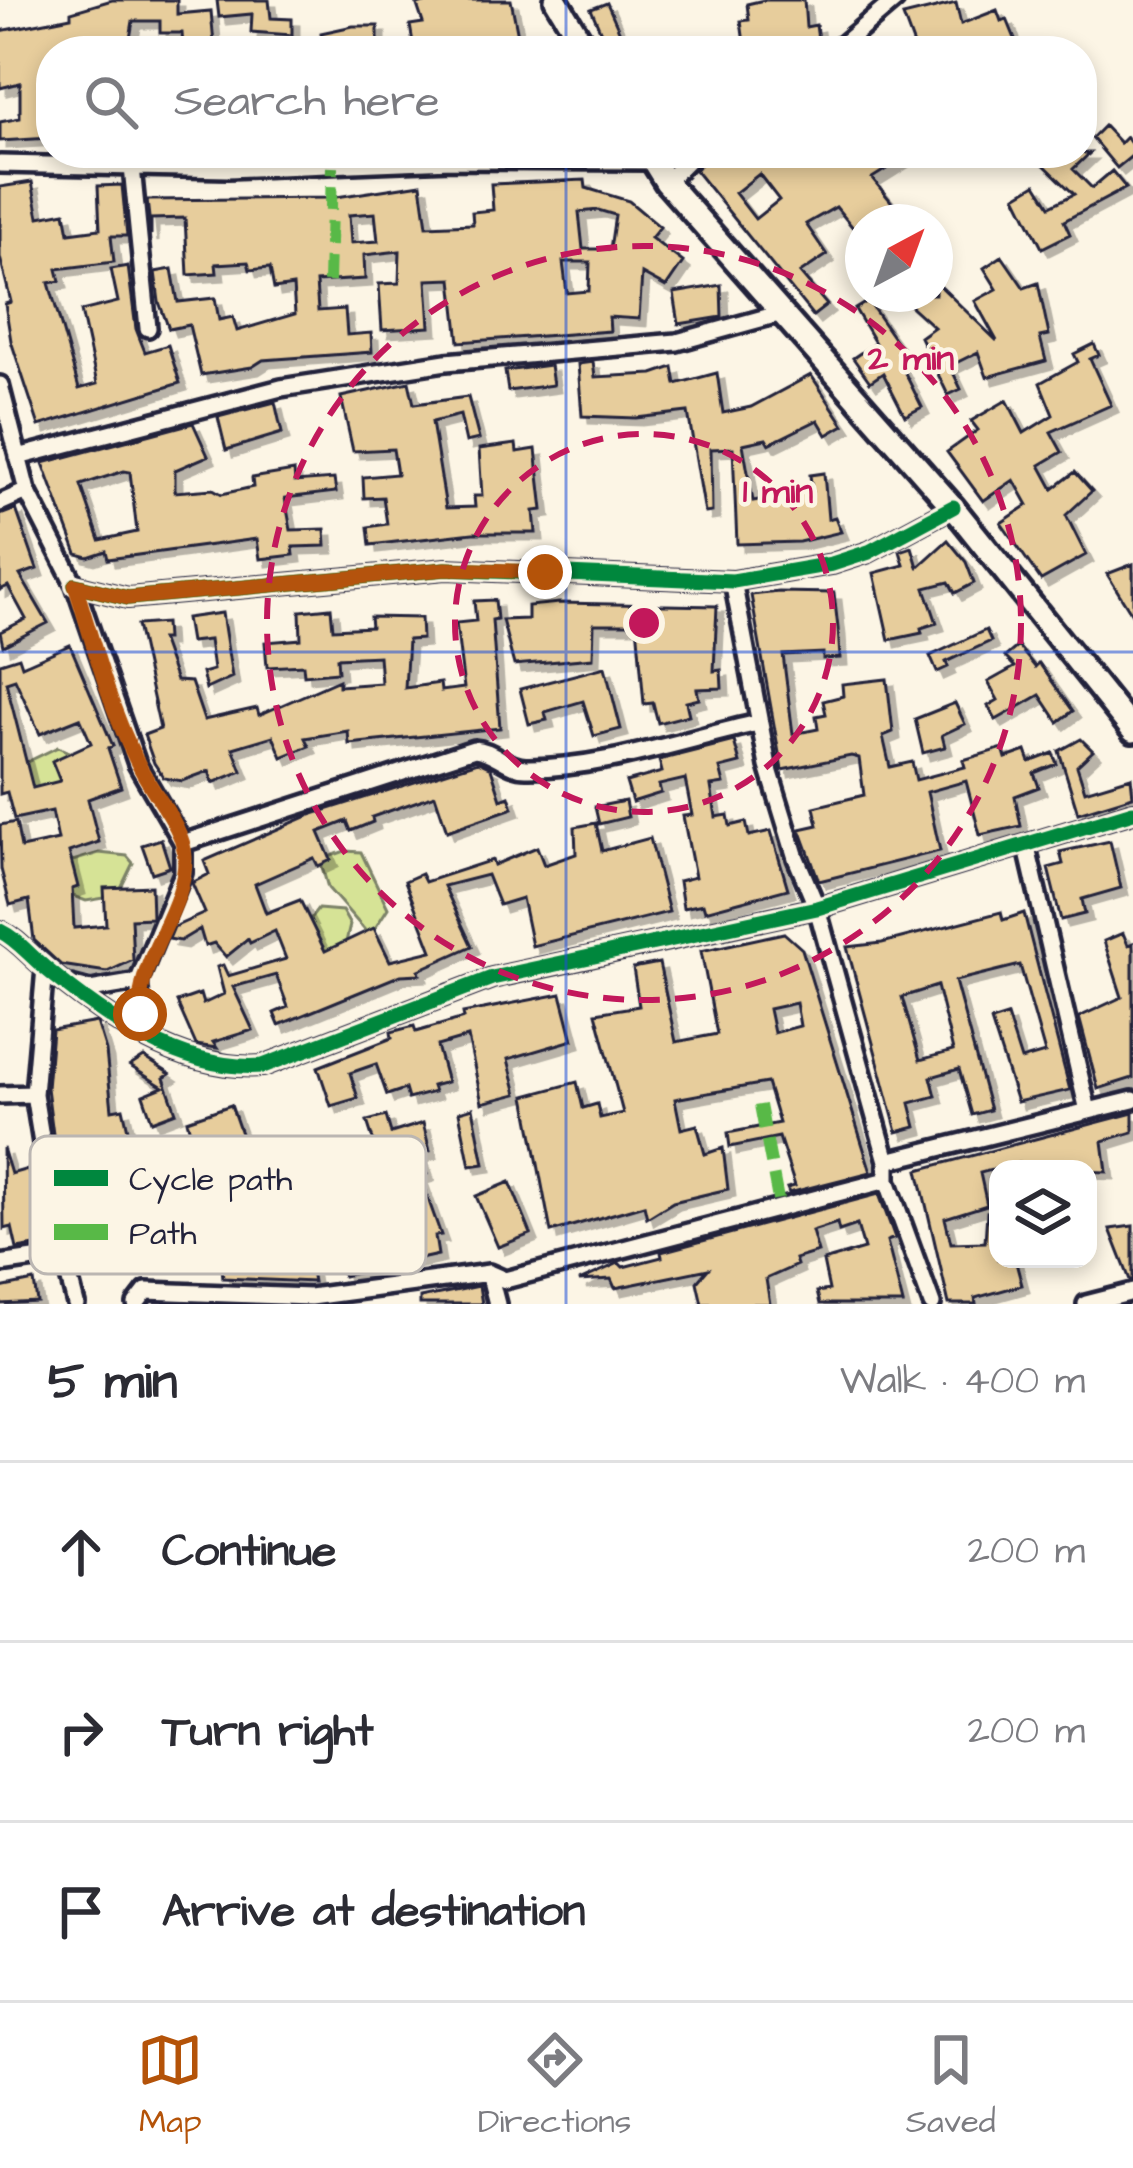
<!DOCTYPE html>
<meta charset="utf-8">
<style>
:root{--surface:#fff;--page:#f2f2f3;--text:#2b2b33;--muted:#7c7c81;--line:#e1e1e2;--accent:#b45309}
body{margin:0;font-family:"Architects Daughter",sans-serif;background:var(--page);color:var(--text)}
.controls{position:absolute;right:36px;bottom:36px;display:grid;overflow:hidden;border-radius:24px;box-shadow:0 6px 18px #0003}
.controls button{width:108px;height:108px;display:grid;place-items:center;padding:0;border:0;border-bottom:3px solid var(--line);background:var(--surface);color:var(--text);font:60px sans-serif}
.compass{position:absolute;left:845px;top:204px;width:108px;height:108px;border-radius:50%;background:var(--surface);box-shadow:0 6px 18px #0003;rotate:41deg}
.stop{position:absolute;width:36px;height:36px;margin:-27px;border:9px solid #b45309;border-radius:50%;background:#fff}
.stop.end{background:#b45309;border-color:#fff;box-shadow:0 3px 12px #0008}
.list{margin:0;padding:0;list-style:none}
h2{display:flex;justify-content:space-between;align-items:center;height:156px;margin:0;padding:0 48px;font-size:51px}
h2 small{font-size:39px;font-weight:400;color:var(--muted)}
.list li{display:grid;grid-template-columns:78px 1fr auto;gap:36px;align-items:center;box-sizing:border-box;height:180px;padding:0 48px;border-top:3px solid var(--line)}
.list b{display:block;font-size:45px;white-space:nowrap}
.list em{font-size:39px;font-style:normal;color:var(--muted)}
.icon{flex:none;width:66px;height:66px;fill:none;stroke:currentColor;stroke-width:2;stroke-linecap:round;stroke-linejoin:round}
.map{position:relative;flex:none;width:1133px;height:1304px;overflow:hidden}
.search{position:absolute;background:var(--surface);box-shadow:0 6px 18px #0003;left:36px;right:36px;top:36px;height:132px;display:flex;align-items:center;gap:30px;box-sizing:border-box;padding:0 42px;border-radius:48px;color:var(--muted);font-size:45px}
.sheet{height:696px;background:var(--surface)}
nav{display:flex;justify-content:space-around;align-items:center;box-sizing:border-box;height:168px;border-top:3px solid var(--line);background:var(--surface);font-size:33px;color:var(--muted)}
nav a{display:grid;justify-items:center;gap:6px}
nav .on{color:var(--accent)}
.map>svg:first-child{display:block}
.green{fill:#d6e396;stroke:#7c8268;stroke-width:3}
.building{fill:#e7cd9c;stroke:#22223b;stroke-width:3;fill-rule:evenodd;filter:url(#shadow)}
.lines{fill:none;stroke-linecap:round;stroke-linejoin:round}
.street-casing{stroke:#22223b;stroke-width:24}
.secondary-casing{stroke:#22223b;stroke-width:30}
.street{stroke:#fcf5e5;stroke-width:15}
.secondary{stroke:#fcf5e5;stroke-width:21}
.quiet{stroke:#58b947;stroke-width:12;stroke-dasharray:24 12;stroke-linecap:butt}
.cycleway-casing{stroke:#fcf5e5;stroke-width:22}
.cycleway{stroke:#00873e;stroke-width:15}
.route{stroke:#b45309;stroke-width:15}
.grid{fill:none;stroke:#1d4ed8;stroke-width:3;stroke-opacity:0.55}
.ring{fill:none;stroke:#c2185b;stroke-width:6;stroke-dasharray:21 15}
.key{fill:#fcf5e5;stroke:#bbb6b2;stroke-width:3}
.key-label{font-size:33px;fill:#22223b}
.centre{fill:#c2185b;stroke:#fcf5e5;stroke-width:6}
.ring-label{font-size:36px;text-anchor:middle;font-weight:bold;fill:#c2185b;stroke:#fcf5e5;stroke-width:9;stroke-linejoin:round;paint-order:stroke}
</style>
<div class="map">
<svg width="1133" height="1304" viewBox="0 0 1133 1304">
<defs>
<filter id="shadow"><feDropShadow dx="7" dy="7" stdDeviation="0" flood-color="#0004"/></filter>
</defs>
<rect width="100%" height="100%" fill="#fcf5e5"/>
<filter id="ink" filterUnits="userSpaceOnUse"><feTurbulence type="fractalNoise" baseFrequency=".00833" numOctaves="2"/><feDisplacementMap in="SourceGraphic" scale="24" xChannelSelector="R" yChannelSelector="G"/><feConvolveMatrix kernelMatrix="1 2 1 2 8 2 1 2 1" color-interpolation-filters="sRGB"/></filter>
<g filter="url(#ink)">
<!-- green -->
<path class="green" d="M58,747L71,753L58,799L29,787L23,764Z
M345,851L361,852L388,908L370,936L328,888L320,860Z
M99,853L127,856L133,863L117,896L86,901L73,896L69,862Z
M318,909L342,911L350,925L345,946L328,957L305,926Z"/>
<!-- building -->
<path class="building" d="M112,0H177V14L211,11L214,44L183,47L182,33H160V21H133L128,51H106V46L51,51V138L0,141V122L20,118V83L0,88V31L71,17V12Z
M217,0H269L271,18L292,19V35L251,32L252,14L219,17Z
M435,0H511L521,51H504L502,39L453,51L414,49L410,25L423,23L417,5Z
M764,0H804L806,27L816,25L819,47L745,51L741,21L749,20L747,4Z
M607,3L626,46L615,51H609L591,9Z
M956,3L961,24L997,10L1001,21L1007,19L1020,51H916L903,16Z
M353,26H378V51H323L321,33Z
M1104,126L1120,143L1126,137L1133,146V155L1117,168L1092,138Z
M710,153H912L872,178L908,222H863V240L836,207L806,224L827,255L800,273L827,305L813,316L695,170ZM759,174L779,200L755,219L735,193Z
M1032,153H1090L1073,169L1092,188L1112,171L1126,188L1064,221L1070,234L1042,248L1016,196L1036,184L1050,206L1074,194Z
M585,180L586,188L629,201L660,227L651,238L683,262L666,287L642,274L639,319L609,317L610,331L459,342L452,279L427,280L430,327L382,330L379,284L399,283L400,251L364,255L365,279L316,282L318,311L345,309L347,335L371,333L372,352L263,360L252,367L201,375L189,325L169,329L159,302L155,272L172,269L178,302L215,298L219,320L233,317L237,331L295,314L293,286L274,289L270,268L250,270L248,262L216,264L217,273L188,275L185,218L151,219V235L147,200L330,198L421,184L427,226L473,224L472,212L493,210L491,184ZM598,210L615,215L610,249H583L579,212ZM375,213L378,241L351,243L349,215ZM563,262H590L589,291L567,293Z
M32,182L39,217L65,212L69,233L100,229L98,186L122,185L127,236H111L114,262L57,269L60,281L49,283L79,389L97,384L81,311L118,302L111,269L128,266L136,329L145,352L168,345L180,383L39,426L11,341L5,304L11,302L0,257V187Z
M1002,256L1024,288L1038,283L1049,335L1040,337L1046,361L987,377L978,352L950,366L961,389L948,395L920,337L934,327L904,300L910,294H935V281L997,341L975,301L997,289L984,268Z
M721,285L722,317L679,324L674,293Z
M868,301L907,357L900,363L922,407L905,416L883,373L870,382L853,358L875,343L855,309Z
M1094,344L1099,355L1090,359L1111,405L1051,432L1062,452L1040,465L1053,489L1075,472L1092,491L1066,515L1086,555L1041,580L1001,523L1028,505L1014,480L983,501L947,452L978,430L971,421L1007,400L1024,433L1053,415L1040,383L1078,362L1074,354Z
M593,362L595,377L653,374L673,367L676,384L717,373L723,413L751,407L811,375L844,425L827,435L818,420L769,444L766,439L743,444L753,501L812,491L810,475L824,473L828,519L835,517L841,532L799,542L737,544L733,448L711,449L712,512L705,513L688,412L636,418L582,416L578,364Z
M550,365L553,385L508,391L505,371Z
M409,382L414,404L468,397L479,439L466,442L460,415L432,422L446,508L475,507L474,496H482L479,449L516,444L517,452L536,449L543,510L534,511L536,533H473L370,545L368,527L387,524L383,497L364,498L363,477L397,474L393,449L353,451L341,397Z
M275,402L282,433L226,450L218,417Z
M193,423L208,456L175,470V492L213,489L222,494L253,487L252,478L294,471L295,482L334,479L336,492L285,498L291,530L325,529L326,546L293,547L294,555L260,559L257,539L108,559L106,551L88,557L77,554L43,463ZM124,471L130,472L137,532L100,540L81,485Z
M16,509L37,569L20,575L48,623L3,646L0,632L26,619L8,586L0,590V515Z
M948,540L966,562L974,583L955,593L949,582L925,588L937,623L921,628L922,633L889,640L874,573L904,565L900,551L912,547L918,567Z
M1133,564V616L1107,574Z
M779,592L834,593L838,628L840,658L823,659V653L783,655L793,734L818,729L816,716L826,714L823,701L843,696L842,684L887,679L893,732L883,736L890,767L912,762L916,780L965,767L963,760L1003,748L1006,758L1026,751L1030,762L1053,753L1057,764L1034,773L1039,787L1015,796L1021,826L980,835L966,781L927,792L940,851L819,881L800,829L818,825L814,807L864,795L859,758L851,756L782,770L751,595Z
M495,600L497,619L492,620L500,728L349,744L348,731L305,738L309,746L282,757L273,736L233,748L242,771L213,783L209,771L182,781L164,778L154,763L144,735L160,729L137,625L165,623L166,639H161L176,681L191,682L204,720L257,708L259,715L339,680V686L381,683L379,656L337,658L338,672L304,675L303,665L267,667L265,642L301,639L300,611L331,608L333,629L371,627L370,617L421,618L422,639L408,640L405,688L440,683L441,691L464,688L456,623L476,621L474,601Z
M559,603L717,606L714,671L721,670L722,688L697,689L699,699L686,702L689,715L658,723L653,703L644,704L637,624H594L593,658L514,665L502,620L528,619V606Z
M222,613L232,677L206,689L202,673L213,670L209,640L190,642L186,618Z
M986,630L991,641L946,662L948,667L937,672L930,656Z
M70,645L113,746L108,748L121,787L88,799L99,842L69,852L78,887L72,889L74,928L106,925L104,888L151,886L152,918L131,919L133,960L107,972L61,965L34,940L29,900L10,905L1,869L0,825L16,822L21,848L58,840L52,811L14,819L7,792L0,794V663L19,657L22,666ZM15,679L40,734L80,718L91,743L52,761L60,781L33,788L6,682Z
M1018,646L1035,667L1039,663L1073,711L1058,722L1040,695L996,720L988,706L998,700L988,682L1015,667L1005,657Z
M605,667L621,729L594,736L583,701L545,712L547,720L529,724L520,689Z
M955,703L965,724L942,735L945,747L923,753L915,719Z
M1081,739L1093,751L1077,766L1085,791L1131,777L1133,796L1078,813L1059,751Z
M734,741L740,763L720,768L724,784L711,786L716,817L728,815L730,826L746,822L749,836L771,831L788,889L705,911L703,904L683,908L679,881L695,877L683,816L692,815L685,779L659,785L661,793L632,802L626,782L662,772L659,760Z
M478,762L491,768L501,799L509,796L513,808L447,831L435,795L372,817L373,822L351,831L347,821L319,832L331,860L318,866L314,858L255,884L266,913L300,900L325,951L374,928L390,961L432,951L405,881L421,874L425,882L492,860L494,865L537,847L544,865L576,854L575,827L596,823L602,851L650,838L669,912L532,946L522,898L499,905L487,875L444,886L472,946L419,970L420,974L401,975L279,1025L274,1013L288,1007L276,975L233,987L253,1030L213,1042L217,1048L196,1045L177,1002L200,994L203,1004L224,994L217,967L223,965L228,976L286,959L275,931L250,943L248,939L226,957L214,943L205,946L200,929L180,941L169,939L174,927L205,913L192,883L209,874L204,861L310,815Z
M625,801L628,817L599,824L595,807Z
M161,839L170,867L152,873L142,845Z
M1110,841L1121,888L1082,899L1085,914L1061,920L1048,868L1063,864L1060,852Z
M1001,912L1003,920L1024,913L1070,1090L1017,1102L991,1021L1007,1016L1021,1060L1045,1053L1020,965L955,981L990,1110L972,1115L959,1069L931,1077L936,1096L910,1103L916,1127L897,1132L847,947L882,943ZM937,986L953,1051L920,1060L902,997Z
M784,933L802,949L871,1172L789,1193L787,1188L795,1186L779,1137L730,1147L728,1133L779,1123L767,1083L702,1094L675,1099L681,1129L697,1125L705,1154L723,1148L728,1189L673,1202L647,1218L644,1205L551,1232L525,1096L577,1082L583,1108L597,1104L600,1118L623,1113L596,1013L639,1006L633,968L659,963L676,1042L717,1034L701,951ZM796,1003L800,1026L774,1033L769,1009Z
M1123,933L1128,945L1133,943V1078L1098,1089L1079,1017L1122,997L1104,941Z
M561,994L573,1040L508,1059L517,1094L482,1103L468,1037L437,1046L447,1082L432,1086L434,1092L408,1099L405,1089L387,1095L376,1064L350,1073L358,1098L331,1106L318,1067L392,1038L391,1032L414,1026L416,1032L464,1018L463,1013Z
M97,1022L106,1051L112,1110L123,1108L131,1143L156,1134L167,1166L196,1156L187,1120L231,1105L252,1165L262,1162L267,1180L245,1187L249,1199L210,1213L212,1246L120,1258L121,1265L105,1267L93,1204L69,1207L67,1191L106,1184L100,1138L54,1142L47,1088L52,1030Z
M144,1057L170,1074L164,1078L176,1112L152,1121L143,1095L163,1087L130,1066Z
M473,1108L484,1164L470,1166L459,1112Z
M1133,1113V1132L1103,1141L1107,1172L1019,1169L1018,1163L980,1173L987,1205L945,1218L951,1243L985,1242L987,1212L998,1213V1259H1015L1022,1285L975,1298L976,1304H949L918,1170Z
M386,1116L391,1133L423,1123L430,1151L420,1154L427,1174L420,1176L441,1235L435,1236L438,1255L343,1276L333,1248L308,1253L313,1282L223,1278L221,1256L252,1252L249,1224L294,1219L289,1201L301,1198L294,1175L327,1167L326,1154L343,1152L344,1163L356,1160L362,1187L352,1189L359,1215L394,1205L367,1121Z
M3,1148L11,1174L28,1169L47,1244L17,1249L12,1227L4,1229Z
M510,1182L531,1234L498,1247L476,1196Z
M879,1194L895,1238L887,1241L903,1304H820L817,1292L829,1290L823,1261L864,1249L857,1225L839,1231L837,1223L812,1231L818,1252L795,1259L797,1265L766,1279L770,1304H702L697,1282L708,1269L615,1288L611,1279L579,1281L619,1263L623,1267L662,1257L661,1252Z
M1133,1226V1280H1130L1110,1229Z
M34,1281L37,1302L0,1304V1288Z
M479,1286L482,1304H420V1298Z"/>
<g class="lines">
<!-- street casing -->
<g class="street-casing">
<path id="street" d="M835,51L895,0
M0,164L228,169L451,160L652,161
M132,167L148,328
M666,182L695,153
M0,385L27,491L75,585L137,764L183,843V873L138,982L144,1034
M18,457L281,388L446,362L677,342L782,313
M0,503L27,491
M733,581L768,766L796,858L817,908L887,1161V1180L932,1304
M75,585L128,598L446,569L733,581L832,564L869,552L953,507
M183,843L474,749C494,750 506,768 526,768C602,769 685,739 758,723
M1027,848L1088,1111
M0,931C17,939 29,955 44,967C104,1017 181,1072 263,1066L492,978L817,908L1133,812
M45,968L34,1094L55,1223L76,1304
M70,985L90,990L138,982
M0,1095L34,1094
M887,1161L1133,1100
M0,1264L62,1255
M489,1273L497,1304
M136,1304L146,1291L310,1297L489,1273L505,1280L887,1180
M1086,1304L1133,1292"/>
</g>
<!-- secondary casing -->
<g class="secondary-casing">
<path id="secondary" d="M556,0L587,51
M648,153L666,182L953,507L1133,731"/>
</g>
<!-- street -->
<use href="#street" class="street"/>
<!-- secondary -->
<use href="#secondary" class="secondary"/>
<!-- quiet -->
<path class="quiet" d="M329,282L332,167
M760,1105L780,1210"/>
<!-- cycleway casing -->
<g class="cycleway-casing">
<path id="cycleway" d="M75,585L128,598L446,569L733,581L832,564L869,552L953,507
M0,931C17,939 29,955 44,967C104,1017 181,1072 263,1066L492,978L817,908L1133,812"/>
</g>
<!-- cycleway -->
<use href="#cycleway" class="cycleway"/>
</g>
</g>
<g class="lines" filter="url(#ink)">
<!-- route -->
<path class="route" d="M140,1014C137,956 186,913 185,857C184,831 162,805 149,783C113,724 96,651 75,585L128,598L446,569L545,572"/>
</g>
<!-- grid -->
<path class="grid" d="M566,0V51M566,153V1304M0,652H1133"/>
<!-- distance rings -->
<g class="ring">
<circle cx="644" cy="623" r="189"/>
<circle cx="644" cy="623" r="377"/>
</g>
<!-- legend -->
<rect x="30" y="1136" width="396" height="138" rx="18" class="key"/>
<rect x="54" y="1170" width="54" height="16" fill="#00873e"/>
<rect x="54" y="1224" width="54" height="16" fill="#58b947"/>
<g class="key-label">
<text x="129" y="1190">Cycle path</text>
<text x="129" y="1244">Path</text>
</g>
<circle cx="644" cy="623" r="18" class="centre"/>
<g class="ring-label">
<text x="911" y="369">2 min</text>
<text x="778" y="502">1 min</text>
</g>
</svg>
<div class="controls">
<button><svg class="icon" aria-label="layers" viewBox="0 0 24 24"><path d="M12 4l9 5-9 5-9-5zM3 14l9 5 9-5"/></svg></button>
</div>
<svg class="compass" viewBox="-18 -18 36 36"><path d="M0-13l5 13h-10z" fill="#e53935"/><path d="M0 13l5-13h-10z" fill="#7c7c81"/></svg>
<div class="stop" style="left:140px;top:1014px"></div>
<div class="stop end" style="left:545px;top:572px"></div>
<div class="search"><svg class="icon" aria-label="search" viewBox="0 0 24 24"><circle cx="10" cy="10" r="6"/><path d="M15 15l6 6"/></svg>Search here</div>
</div>
<section class="sheet">
<h2>5 min<small>Walk · 400 m</small></h2>
<ul class="list">
<li><svg class="icon" aria-label="ahead" viewBox="0 0 24 24"><path d="M12 20V5M6 11l6-6 6 6"/></svg><div><b>Continue</b></div><em>200 m</em></li>
<li><svg class="icon" aria-label="right" viewBox="0 0 24 24"><path d="M7 20v-9h11M14 6l5 5-5 5"/></svg><div><b>Turn right</b></div><em>200 m</em></li>
<li><svg class="icon" aria-label="arrive" viewBox="0 0 24 24"><path d="M6 21V4h12l-3 4 3 4H6"/></svg><div><b>Arrive at destination</b></div></li>
</ul>
</section>
<nav>
<a class="on"><svg class="icon" aria-label="map" viewBox="0 0 24 24"><path d="M3 6l6-2 6 2 6-2v14l-6 2-6-2-6 2zM9 4v14M15 6v14"/></svg>Map</a>
<a><svg class="icon" aria-label="directions" viewBox="0 0 24 24"><path d="M12 3l9 9-9 9-9-9zM9 14v-3h6M13 9l2 2-2 2"/></svg>Directions</a>
<a><svg class="icon" aria-label="saved" viewBox="0 0 24 24"><path d="M7 4h10v16l-5-4-5 4z"/></svg>Saved</a>
</nav>
